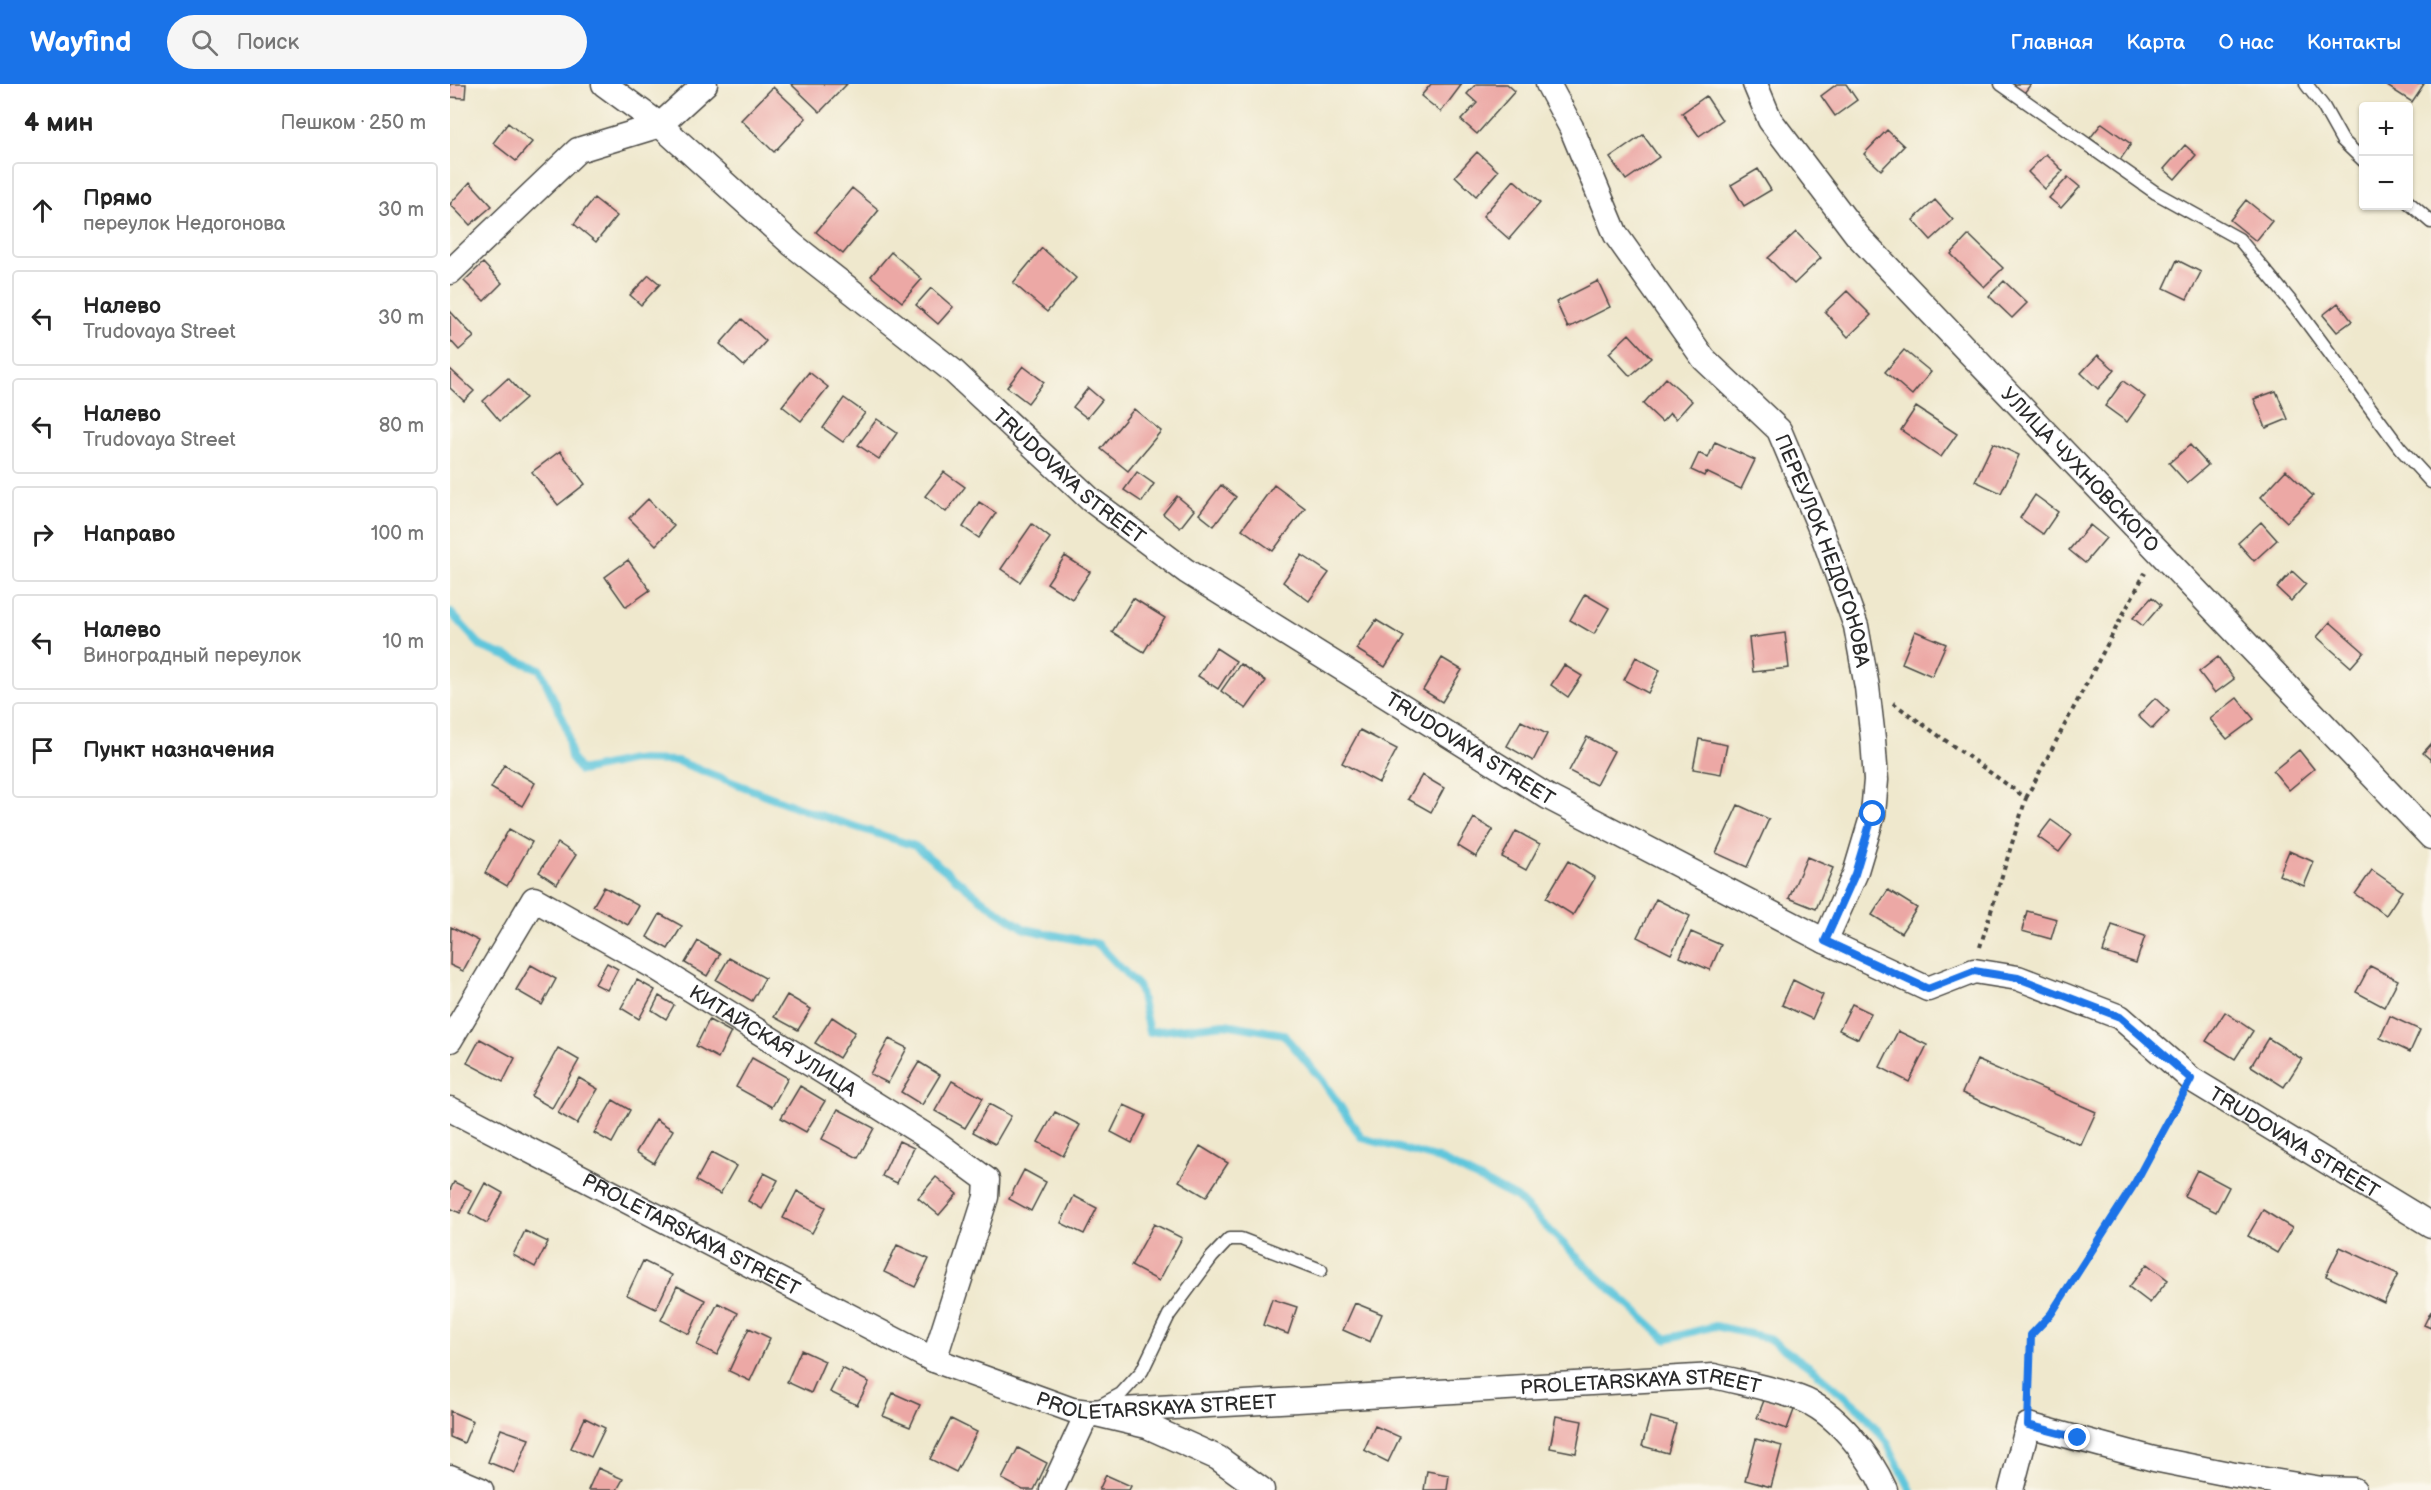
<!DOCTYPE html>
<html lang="ru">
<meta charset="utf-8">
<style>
:root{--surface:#fff;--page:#f6f6f6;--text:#222;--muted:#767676;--line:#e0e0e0;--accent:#1a73e8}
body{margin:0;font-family:"Balsamiq Sans",sans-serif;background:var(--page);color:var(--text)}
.controls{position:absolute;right:18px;top:18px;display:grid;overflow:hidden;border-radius:6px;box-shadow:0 2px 4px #0004}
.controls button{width:54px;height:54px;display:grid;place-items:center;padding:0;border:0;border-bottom:2px solid var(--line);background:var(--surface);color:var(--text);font:30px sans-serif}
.stop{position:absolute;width:18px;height:18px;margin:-14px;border:4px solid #1a73e8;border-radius:50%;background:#fff}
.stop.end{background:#1a73e8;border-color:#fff;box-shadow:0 2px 6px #0008}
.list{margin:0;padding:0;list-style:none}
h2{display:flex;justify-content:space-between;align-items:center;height:78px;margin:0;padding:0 24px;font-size:26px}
h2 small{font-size:20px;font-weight:400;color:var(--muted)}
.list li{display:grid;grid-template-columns:39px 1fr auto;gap:18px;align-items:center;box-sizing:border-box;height:96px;margin:0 12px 12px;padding:0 12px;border:2px solid var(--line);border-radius:6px}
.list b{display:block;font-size:22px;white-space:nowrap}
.list p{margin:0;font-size:20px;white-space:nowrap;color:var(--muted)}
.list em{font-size:20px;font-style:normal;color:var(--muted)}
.icon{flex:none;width:33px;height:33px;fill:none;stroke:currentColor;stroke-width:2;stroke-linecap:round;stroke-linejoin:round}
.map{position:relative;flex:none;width:1981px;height:1406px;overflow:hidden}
header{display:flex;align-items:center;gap:36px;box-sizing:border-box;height:84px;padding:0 30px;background:var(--accent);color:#fff}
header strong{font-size:28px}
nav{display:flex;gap:33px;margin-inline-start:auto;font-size:21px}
.search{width:420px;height:54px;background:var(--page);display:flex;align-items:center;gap:15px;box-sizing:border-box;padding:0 21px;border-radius:33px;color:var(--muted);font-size:22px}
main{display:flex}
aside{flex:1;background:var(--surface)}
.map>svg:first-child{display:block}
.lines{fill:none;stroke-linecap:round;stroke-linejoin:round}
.stream{stroke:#5fc6dc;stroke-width:8}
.building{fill:#eca8a5}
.service-casing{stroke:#484743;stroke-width:15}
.minor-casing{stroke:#484743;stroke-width:27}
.path{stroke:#484743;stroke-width:4;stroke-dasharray:4.5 4.5;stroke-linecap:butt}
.service{stroke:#fff;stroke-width:12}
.minor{stroke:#fff;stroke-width:24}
.route{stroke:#1a73e8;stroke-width:8}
.labels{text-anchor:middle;stroke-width:6;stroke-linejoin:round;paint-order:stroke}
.street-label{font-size:20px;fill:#2b2b2b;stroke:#fbf7ec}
</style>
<header>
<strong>Wayfind</strong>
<div class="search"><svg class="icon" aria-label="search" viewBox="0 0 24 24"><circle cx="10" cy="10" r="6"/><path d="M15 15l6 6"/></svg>Поиск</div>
<nav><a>Главная</a><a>Карта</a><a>О нас</a><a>Контакты</a></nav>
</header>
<main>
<aside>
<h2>4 мин<small>Пешком · 250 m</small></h2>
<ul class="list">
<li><svg class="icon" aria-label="ahead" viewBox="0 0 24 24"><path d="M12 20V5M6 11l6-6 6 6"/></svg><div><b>Прямо</b><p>переулок Недогонова</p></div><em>30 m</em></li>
<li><svg class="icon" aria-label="left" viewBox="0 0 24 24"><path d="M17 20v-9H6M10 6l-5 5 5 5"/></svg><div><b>Налево</b><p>Trudovaya Street</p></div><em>30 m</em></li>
<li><svg class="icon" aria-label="left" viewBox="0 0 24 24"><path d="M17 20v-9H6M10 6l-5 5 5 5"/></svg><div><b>Налево</b><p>Trudovaya Street</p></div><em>80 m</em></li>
<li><svg class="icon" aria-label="right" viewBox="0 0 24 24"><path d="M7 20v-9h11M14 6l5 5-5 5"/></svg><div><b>Направо</b></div><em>100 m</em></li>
<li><svg class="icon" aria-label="left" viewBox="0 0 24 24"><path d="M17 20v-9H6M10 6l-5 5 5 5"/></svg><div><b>Налево</b><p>Виноградный переулок</p></div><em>10 m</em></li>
<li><svg class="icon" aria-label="arrive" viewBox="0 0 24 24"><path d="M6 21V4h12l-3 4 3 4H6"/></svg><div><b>Пункт назначения</b></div></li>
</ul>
</aside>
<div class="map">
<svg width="1981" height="1406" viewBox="0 0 1981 1406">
<rect width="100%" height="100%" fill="#fbf7ec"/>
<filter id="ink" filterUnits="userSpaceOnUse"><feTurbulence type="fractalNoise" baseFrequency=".0167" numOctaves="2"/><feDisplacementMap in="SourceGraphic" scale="12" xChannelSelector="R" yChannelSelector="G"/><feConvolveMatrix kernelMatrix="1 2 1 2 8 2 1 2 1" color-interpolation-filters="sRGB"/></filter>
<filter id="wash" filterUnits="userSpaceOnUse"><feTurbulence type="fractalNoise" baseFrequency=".008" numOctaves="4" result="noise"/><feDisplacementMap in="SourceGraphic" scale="24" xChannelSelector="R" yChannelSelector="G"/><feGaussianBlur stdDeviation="1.35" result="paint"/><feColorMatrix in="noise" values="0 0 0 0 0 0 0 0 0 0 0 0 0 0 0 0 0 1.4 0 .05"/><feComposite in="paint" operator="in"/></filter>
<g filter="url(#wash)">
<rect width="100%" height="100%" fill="#efe8cd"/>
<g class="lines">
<!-- stream -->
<path class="stream" d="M0,528L32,563L90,585L116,642L121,673L130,687L183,676L227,677L357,727L465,762L536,819L575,845L648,860L689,903L699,948L775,940L833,950L872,996L912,1054L989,1075L1067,1114L1137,1183L1216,1255L1265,1242L1318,1254L1364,1286L1411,1326L1436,1357L1461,1406"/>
</g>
<g id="blocks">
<!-- building -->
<path class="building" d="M0,0H16L15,14L0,13Z
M341,0H397L370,28Z
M981,0H1012L991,28L971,12Z
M1026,0H1057L1065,7L1027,50L1011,36L1027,19L1017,10Z
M1387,0H1396L1407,16L1385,32L1371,12Z
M1563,0H1581L1574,9Z
M1938,0H1974L1962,18L1937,2Z
M323,3L356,34L324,68L291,36Z
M1256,12L1272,36L1249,52L1232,29Z
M58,39L82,58L66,77L43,59Z
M1652,39L1681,60L1670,76L1640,54Z
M1437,46L1454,62L1431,86L1414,70Z
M1193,51L1209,73L1176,96L1160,74Z
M1735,61L1746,71L1725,95L1714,85Z
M1027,68L1048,87L1026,112L1005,92Z
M1596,70L1613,87L1595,105L1578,88Z
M1308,85L1321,106L1294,122L1281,101Z
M1618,93L1630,103L1611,124L1599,114Z
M1064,96L1090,119L1059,155L1033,132Z
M20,98L42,122L20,141L0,120Z
M402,104L429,126L393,170L366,148Z
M144,114L167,132L146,158L124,140Z
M1485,116L1503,136L1481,156L1463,136Z
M1796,116L1822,137L1806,157L1780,136Z
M1346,148L1371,174L1344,200L1318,174Z
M1519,151L1553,184L1534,203L1501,170Z
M592,164L626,194L597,228L563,199Z
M441,168L472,195L452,218L421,192Z
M1727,176L1751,188L1737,215L1714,204Z
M33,179L52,199L34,217L14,197Z
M199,191L210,200L191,221L180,211Z
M1148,197L1160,223L1118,244L1106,218Z
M1554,197L1577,219L1562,234L1539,212Z
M481,204L503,223L488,240L466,221Z
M1397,207L1421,231L1398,253L1375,228Z
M1888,219L1902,237L1887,248L1873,231Z
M0,227L24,253L9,266L0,256Z
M292,235L316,257L294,282L270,260Z
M1179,250L1201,274L1180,292L1159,269Z
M1454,266L1481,288L1462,311L1435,288Z
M1648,271L1665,286L1648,305L1631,289Z
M573,282L594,298L578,319L557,303Z
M0,285L24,307L14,317L0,304Z
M359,288L378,303L351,337L332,322Z
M58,294L76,314L50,337L33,317Z
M1216,294L1242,317L1226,335L1220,329L1212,338L1193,320Z
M1673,297L1695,313L1677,338L1655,322Z
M638,304L652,316L637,334L623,323Z
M1826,307L1838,335L1816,344L1804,315Z
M394,314L415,329L393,358L373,344Z
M1466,323L1507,350L1491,373L1451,346Z
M684,325L711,347L678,387L651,365Z
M427,335L447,349L429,375L408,361Z
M1265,358L1305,376L1291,405L1256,388L1254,392L1241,386L1249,369L1258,374Z
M1543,359L1569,371L1551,409L1525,397Z
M1740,361L1758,381L1737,399L1719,379Z
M110,367L135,400L108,421L82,388Z
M1836,386L1863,412L1837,438L1811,413Z
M494,388L515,403L496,428L475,412Z
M687,388L704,400L692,418L674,406Z
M771,401L786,413L764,442L749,430Z
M824,401L855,424L823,467L792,445Z
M1585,411L1608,428L1593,450L1570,434Z
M727,412L744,426L730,444L713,430Z
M198,415L224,442L206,461L179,434Z
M529,418L546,429L529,454L513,443Z
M1811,438L1827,456L1804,477L1788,459Z
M582,440L600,454L570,498L551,485Z
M1640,441L1656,454L1635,479L1619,466Z
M852,471L879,489L859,517L833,498Z
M615,472L640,488L622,515L597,499Z
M178,476L200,506L176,523L155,493Z
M1842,487L1856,500L1841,517L1827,504Z
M1135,510L1159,524L1144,550L1120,536Z
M1702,513L1711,521L1693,542L1683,534Z
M683,514L715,534L694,568L662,548Z
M926,536L954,553L935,583L906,565Z
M1880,538L1914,568L1901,583L1867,553Z
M1465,547L1496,560L1482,592L1452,579Z
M1335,549L1339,584L1303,588L1299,554Z
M766,564L786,577L768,605L748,592Z
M1186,573L1210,586L1198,609L1174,596Z
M1768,573L1784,595L1765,609L1749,588Z
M992,574L1012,586L992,618L973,606Z
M790,580L816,597L796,625L771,607Z
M1114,581L1132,592L1118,613L1101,601Z
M1705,614L1719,627L1702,645L1688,632Z
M1787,614L1804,635L1777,655L1760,635Z
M1071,637L1097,650L1083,677L1057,662Z
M910,646L947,665L929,699L892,679Z
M1137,653L1164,667L1146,701L1119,687Z
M1249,655L1277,661L1271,690L1243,685Z
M1981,660V676L1973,669Z
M1849,666L1864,685L1839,706L1823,687Z
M54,681L85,699L72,722L41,704Z
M972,691L994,704L981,728L958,715Z
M1288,721L1319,735L1297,783L1266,769Z
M1024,734L1043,746L1026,773L1008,762Z
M1601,736L1622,751L1609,768L1588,753Z
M59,745L82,758L57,802L35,789Z
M1066,747L1090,760L1076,786L1052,773Z
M108,759L126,771L107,800L89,788Z
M1839,767L1864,778L1854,802L1829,791Z
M1357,773L1383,784L1366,825L1339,814Z
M1118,777L1145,794L1123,831L1096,814Z
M1922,786L1952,807L1936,831L1905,810Z
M154,803L189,822L178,841L143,822Z
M1438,806L1467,824L1451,849L1422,831Z
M1206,815L1240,832L1221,870L1187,853Z
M1577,827L1607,835L1601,855L1572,847Z
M210,830L232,842L218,865L197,853Z
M1662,841L1695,852L1686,879L1653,868Z
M1,843L29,857L13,887L0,881Z
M1241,848L1271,861L1260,886L1230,873Z
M248,857L270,870L257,892L235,879Z
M279,874L315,894L302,917L266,896Z
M157,879L168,885L157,906L145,900Z
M81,881L106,895L92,921L66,906Z
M1920,882L1948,896L1934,923L1906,908Z
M187,896L205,906L189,935L171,924Z
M1343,896L1373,911L1362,935L1332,921Z
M337,911L361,925L348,946L324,933Z
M209,912L224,921L216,935L202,926Z
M1402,920L1421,929L1408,955L1389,946Z
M1775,928L1803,947L1785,975L1756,957Z
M1940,932L1970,946L1960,968L1930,954Z
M382,933L405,948L389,974L365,959Z
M259,936L281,948L268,974L246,962Z
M1448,947L1477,961L1459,998L1430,983Z
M1818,954L1852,975L1834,1003L1801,982Z
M30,955L65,974L53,998L17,979Z
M439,955L457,964L438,999L420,990Z
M108,964L129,976L102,1024L81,1012Z
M302,974L338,994L322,1023L286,1003Z
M1527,976L1646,1028L1631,1061L1512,1009Z
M469,978L490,991L472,1021L451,1008Z
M129,994L148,1005L127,1040L108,1029Z
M502,997L533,1014L515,1044L485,1027Z
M350,1002L375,1017L356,1048L331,1034Z
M163,1016L180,1026L162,1059L144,1049Z
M539,1020L561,1032L545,1060L523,1048Z
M674,1021L696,1031L682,1059L661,1048Z
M388,1025L424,1044L408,1074L372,1055Z
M605,1028L630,1041L613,1072L588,1058Z
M206,1035L223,1046L204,1079L186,1068Z
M449,1057L464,1064L447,1099L432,1092Z
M750,1062L778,1079L756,1113L729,1097Z
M261,1069L286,1082L270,1110L246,1097Z
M574,1086L596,1098L581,1127L559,1115Z
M1747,1086L1779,1103L1766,1128L1734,1112Z
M314,1089L328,1096L312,1125L298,1117Z
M486,1093L507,1110L489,1131L468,1114Z
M4,1098L21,1106L10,1129L0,1124V1106Z
M35,1099L53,1109L37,1139L19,1129Z
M347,1107L376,1123L362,1149L333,1134Z
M624,1112L647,1124L634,1150L611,1139Z
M1813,1126L1842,1144L1827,1169L1798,1152Z
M704,1140L732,1154L709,1197L681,1182Z
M75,1147L98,1158L85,1183L63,1171Z
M447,1161L479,1175L465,1203L434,1188Z
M1890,1163L1948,1190L1934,1219L1876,1192Z
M193,1177L222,1191L206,1225L177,1211Z
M1697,1180L1718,1196L1700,1219L1679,1203Z
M227,1202L255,1216L239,1250L211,1236Z
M822,1215L847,1223L838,1250L813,1241Z
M268,1219L288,1229L267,1271L247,1261Z
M905,1219L932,1230L920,1258L893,1246Z
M1981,1227V1244L1974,1241Z
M299,1244L320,1254L300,1297L279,1287Z
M351,1266L375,1277L361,1309L337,1298Z
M392,1284L419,1298L407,1321L380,1308Z
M443,1309L470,1321L460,1343L433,1332Z
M1315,1314L1344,1326L1337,1345L1307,1334Z
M0,1327L23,1337L14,1359L0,1353Z
M1106,1332L1132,1337L1126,1369L1100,1364Z
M1200,1333L1226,1340L1218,1369L1192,1362Z
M135,1334L155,1344L141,1373L121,1364Z
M501,1335L527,1348L506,1388L480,1375Z
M925,1342L950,1353L938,1378L914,1366Z
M51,1345L79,1355L65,1389L38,1378Z
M1306,1355L1332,1362L1321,1403L1295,1396Z
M568,1364L597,1379L584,1406H573L552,1395Z
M148,1384L173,1395L167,1406H138Z
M977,1387L999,1391L997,1406H974Z
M656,1391L681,1402L679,1406H649Z"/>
</g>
</g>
<g filter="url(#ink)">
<use href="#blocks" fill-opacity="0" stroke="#484743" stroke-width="1.5"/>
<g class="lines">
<!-- service casing -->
<g class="service-casing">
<path id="service" d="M1551,0L1706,109L1789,155L1847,225L1950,364L1981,398
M1856,0L1873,22L1892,56L1914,77
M1958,118L1981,138
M649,1322L671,1310L692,1287L719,1231L762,1173L779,1155H791L871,1186"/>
</g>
<!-- minor casing -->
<g class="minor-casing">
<g id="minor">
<path id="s1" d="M154,0L210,41L343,161L503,287L641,416L736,487L1098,713L1375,857L1478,905L1524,887L1568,894L1670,933L1741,995L1981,1141"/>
<path id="s2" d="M1098,0L1121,43L1166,151L1254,275L1329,346L1371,446L1406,542L1417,603L1423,655L1426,696L1423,730L1405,790L1375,857"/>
<path id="s3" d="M1305,0L1320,36L1407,151L1981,753"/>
<path d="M0,188L128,66L210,41L255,0"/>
<path id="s4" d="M0,956L84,815L205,883L481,1055L537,1096L536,1113L484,1276"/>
<path id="s5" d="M0,1025L484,1276L622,1326L638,1328L1264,1292C1292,1299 1322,1304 1349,1314C1386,1327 1420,1372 1435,1406"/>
<path d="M0,1393L31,1406"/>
<path d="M602,1406L638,1328L697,1342L768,1374L812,1406"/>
<path d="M1561,1406L1578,1341L1704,1375L1779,1390L1872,1405L1904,1406"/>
</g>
</g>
<!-- path -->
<path class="path" d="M1443,619L1576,714L1530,863
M1576,714L1695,489
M1579,1316L1581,1251L1601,1230L1685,1099L1729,1017"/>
<!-- service -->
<use href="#service" class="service"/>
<!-- minor -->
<use href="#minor" class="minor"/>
</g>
</g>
<g class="lines" filter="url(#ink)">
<!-- route -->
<path class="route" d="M1423,730L1405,790L1375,857L1478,905L1524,887L1568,894L1670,933L1741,995L1685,1099L1601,1230L1581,1251L1578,1341L1628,1354"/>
</g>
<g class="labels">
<!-- street labels -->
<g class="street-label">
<text dy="7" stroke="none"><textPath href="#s3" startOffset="507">УЛИЦА ЧУХНОВСКОГО</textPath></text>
<text dy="7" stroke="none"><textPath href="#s1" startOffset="609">TRUDOVAYA STREET</textPath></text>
<text dy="7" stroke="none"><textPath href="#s2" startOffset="550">ПЕРЕУЛОК НЕДОГОНОВА</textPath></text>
<text dy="7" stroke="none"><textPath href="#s1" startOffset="1095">TRUDOVAYA STREET</textPath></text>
<text dy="7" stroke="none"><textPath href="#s4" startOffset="442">КИТАЙСКАЯ УЛИЦА</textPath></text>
<text dy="7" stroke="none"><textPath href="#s1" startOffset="2031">TRUDOVAYA STREET</textPath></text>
<text dy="7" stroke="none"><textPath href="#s5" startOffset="272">PROLETARSKAYA STREET</textPath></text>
<text dy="7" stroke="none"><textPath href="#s5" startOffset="1262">PROLETARSKAYA STREET</textPath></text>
<text dy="7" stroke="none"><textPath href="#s5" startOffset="776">PROLETARSKAYA STREET</textPath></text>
</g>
</g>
</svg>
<div class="controls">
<button>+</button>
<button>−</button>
</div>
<div class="stop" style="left:1423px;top:730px"></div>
<div class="stop end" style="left:1628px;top:1354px"></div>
</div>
</main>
